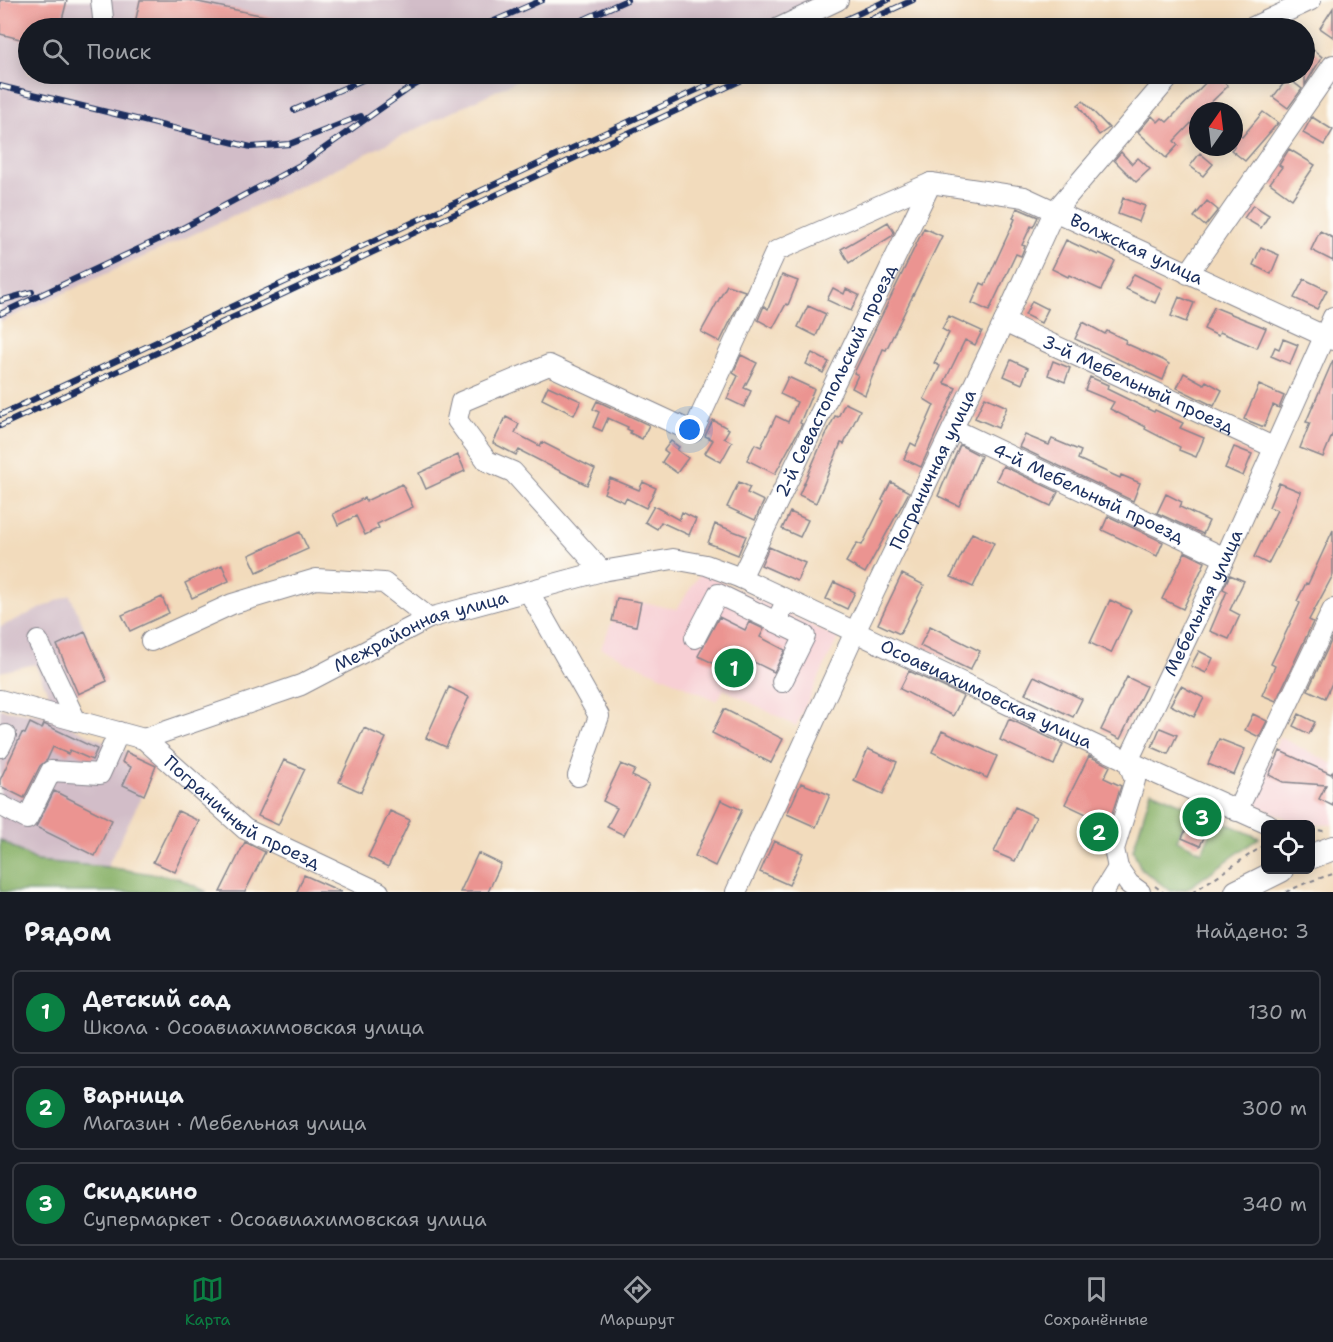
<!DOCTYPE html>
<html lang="ru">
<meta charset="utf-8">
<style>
:root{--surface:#171b24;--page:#20242c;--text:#f1f3f6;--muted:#9ea1a6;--line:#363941;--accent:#0b8043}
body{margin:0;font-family:"Shantell Sans",sans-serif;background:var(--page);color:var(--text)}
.controls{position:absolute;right:18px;bottom:18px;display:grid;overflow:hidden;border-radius:9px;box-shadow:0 3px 15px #0003}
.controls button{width:54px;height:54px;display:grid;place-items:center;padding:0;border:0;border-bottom:2px solid var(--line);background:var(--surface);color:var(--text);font:30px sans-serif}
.compass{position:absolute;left:1189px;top:102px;width:54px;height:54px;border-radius:50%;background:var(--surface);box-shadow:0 3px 15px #0003;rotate:14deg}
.you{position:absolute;left:690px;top:430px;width:21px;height:21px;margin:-15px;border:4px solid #fff;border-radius:50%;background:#1a73e8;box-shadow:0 0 0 9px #1a73e833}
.badge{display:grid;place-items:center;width:39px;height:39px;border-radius:50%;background:var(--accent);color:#fff;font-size:20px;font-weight:700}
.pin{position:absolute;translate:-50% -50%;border:3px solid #fff;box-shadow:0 2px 6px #0006}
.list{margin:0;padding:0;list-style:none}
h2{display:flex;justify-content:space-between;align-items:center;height:78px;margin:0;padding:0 24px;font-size:26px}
h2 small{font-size:20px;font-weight:400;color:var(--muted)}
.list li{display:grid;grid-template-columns:39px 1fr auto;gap:18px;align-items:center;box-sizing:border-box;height:84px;margin:0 12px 12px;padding:0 12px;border:2px solid var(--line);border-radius:9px}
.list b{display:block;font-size:22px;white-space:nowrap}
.list p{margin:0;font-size:20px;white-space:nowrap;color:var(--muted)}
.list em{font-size:20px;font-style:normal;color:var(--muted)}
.icon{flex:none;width:33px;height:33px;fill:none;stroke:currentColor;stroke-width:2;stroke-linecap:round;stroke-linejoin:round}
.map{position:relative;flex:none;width:1333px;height:892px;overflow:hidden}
.search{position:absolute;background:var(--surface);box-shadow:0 3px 15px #0003;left:18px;right:18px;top:18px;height:66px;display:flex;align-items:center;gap:15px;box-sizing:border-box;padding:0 21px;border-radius:33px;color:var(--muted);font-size:22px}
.sheet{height:366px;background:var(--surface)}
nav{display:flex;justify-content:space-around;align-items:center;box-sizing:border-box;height:84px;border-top:2px solid var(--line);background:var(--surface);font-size:16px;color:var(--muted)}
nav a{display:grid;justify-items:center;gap:3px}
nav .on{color:var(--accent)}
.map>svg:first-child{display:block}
.built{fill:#f7cfd4}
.industrial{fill:#d2bdc8}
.forest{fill:#88b167;stroke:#527062;stroke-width:1.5}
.building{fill:#eb9491}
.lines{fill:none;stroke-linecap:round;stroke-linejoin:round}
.minor-casing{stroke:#86858d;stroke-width:22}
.major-casing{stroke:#86858d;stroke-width:26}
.path{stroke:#86858d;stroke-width:2;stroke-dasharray:4.5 4.5;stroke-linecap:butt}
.minor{stroke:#fff;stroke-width:20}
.major{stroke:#fff;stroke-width:24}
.rail-casing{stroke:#1b2f5e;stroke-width:6}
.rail{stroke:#fdfcf7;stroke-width:4;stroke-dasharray:11;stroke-linecap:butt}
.labels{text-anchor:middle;stroke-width:4.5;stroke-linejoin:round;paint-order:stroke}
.street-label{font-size:18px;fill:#1b2f5e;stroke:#fdfcf7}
</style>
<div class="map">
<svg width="1333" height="892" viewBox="0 0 1333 892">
<rect width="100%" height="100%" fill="#fdfcf7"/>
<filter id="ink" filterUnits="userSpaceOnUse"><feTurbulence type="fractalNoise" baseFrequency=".0167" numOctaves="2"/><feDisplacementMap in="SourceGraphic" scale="12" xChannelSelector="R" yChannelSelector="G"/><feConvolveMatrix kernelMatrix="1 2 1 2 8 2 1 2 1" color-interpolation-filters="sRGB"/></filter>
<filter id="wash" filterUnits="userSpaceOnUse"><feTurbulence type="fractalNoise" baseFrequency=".008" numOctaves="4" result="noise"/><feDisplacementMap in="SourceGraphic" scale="24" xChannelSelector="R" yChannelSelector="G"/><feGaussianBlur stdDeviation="1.35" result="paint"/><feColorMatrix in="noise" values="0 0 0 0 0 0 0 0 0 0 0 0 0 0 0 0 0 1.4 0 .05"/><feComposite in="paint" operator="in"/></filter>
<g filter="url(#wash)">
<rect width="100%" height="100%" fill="#f2dbbc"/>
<!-- built -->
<path class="built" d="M701,572L838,638L796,726L724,689L717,701L601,648L612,621L617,598L677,609Z
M1280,737L1333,764V825L1299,824L1249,802Z"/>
<!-- industrial -->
<path class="industrial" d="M0,0H838L779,28H28V74H530L308,182L0,322Z
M70,595L107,681L53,704L35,664L0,672V627Z
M0,709L47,716L157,765L107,867L37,861L0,840Z"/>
<!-- forest -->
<path class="forest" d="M1151,791L1191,808L1177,840L1202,852L1217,819L1259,838L1187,889L1171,891L1141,869L1133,850Z
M0,840L37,861L107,867L178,878L207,892H0Z"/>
<g id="blocks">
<!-- building -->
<path class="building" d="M0,0H67L60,28H28V41L0,34Z
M140,0H189L302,24L301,28H134Z
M1333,8V37L1320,28Z
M1310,47L1322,57L1305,85V55Z
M1214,74L1228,86L1202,111H1198V116L1174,141L1178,145L1166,158L1138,132L1152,116L1158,122L1162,118L1167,122Z
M1288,78L1302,89L1288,108L1273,97Z
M1083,101L1109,128L1099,135L1078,105Z
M1263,112L1278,123L1245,161L1231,150L1234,147V131L1242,137Z
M1312,117L1333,130L1324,145L1303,133Z
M1289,149L1315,165L1292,199L1270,183L1282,167L1279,165Z
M1121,152L1132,164L1138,158L1150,169L1136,182L1114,160Z
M1200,153L1213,164L1203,176L1190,166Z
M1123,198L1145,206L1139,222L1118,214Z
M1207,201L1218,210L1205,226L1194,217Z
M1253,205L1269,215L1261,228L1244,218Z
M1017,208L1038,217L1033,227L1031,226L1022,245L1025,246L1021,256L1016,254L989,311L972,303L981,283L985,285L1015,219L1013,218Z
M888,222L894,232L892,236L849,263L841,249Z
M924,228L942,236L886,350L883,349L865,395L852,388L858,375L854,373Z
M1320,231L1333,238V261L1311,250Z
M1066,240L1098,255L1099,253L1115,261L1101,290L1069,275L1068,277L1052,269Z
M1261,247L1279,255L1271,274L1253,265Z
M1134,274L1162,288L1155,303L1126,289Z
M782,275L798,281L788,305L786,304L773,328L758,320L764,306L768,309Z
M1304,279L1327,290L1317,309L1294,298Z
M727,285L745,291L720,342L701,332Z
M833,288L844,294L846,289L859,295L851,311L827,300Z
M1179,297L1194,303L1186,322L1171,316Z
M1032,301L1048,309L1041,323L1025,315Z
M808,306L826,314L816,336L798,327Z
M1214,307L1266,328L1257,348L1220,332L1218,336L1204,329Z
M949,316L982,331L975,345L965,340L944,383L956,388L921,467L904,459L911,443L916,446L934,405L924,399L940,366L934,363L949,333L942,329Z
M1083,322L1105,334L1107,331L1126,340L1125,343L1163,360L1169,364L1163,380L1075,339Z
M1283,339L1298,345L1290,364L1271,356L1275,347L1279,349Z
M812,353L829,362L823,373L806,364Z
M741,355L757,363L744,388L751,391L744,407L727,399L738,376L733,373Z
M1011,360L1028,368L1022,384L1004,376Z
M1333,360V433L1323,457L1300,448L1310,423L1306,422Z
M1053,361L1070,368L1065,382L1048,375Z
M1184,373L1204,384L1206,381L1222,390L1214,406L1177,388Z
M788,377L814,389L800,423L802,424L775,474L747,460L755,444L761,447L776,416L788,422L797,402L780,394Z
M1090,377L1108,385L1107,389L1154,412L1155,410L1183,423L1180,428L1204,438L1196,457L1179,450L1180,447L1145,429L1146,427L1110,409L1114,402L1085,390Z
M1259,385L1284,396L1279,408L1273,405L1264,427L1244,419Z
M548,386L581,401L574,415L542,399Z
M985,397L1007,407L998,428L975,418Z
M597,401L649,425L642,439L630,433L631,431L627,429L628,427L608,418L602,431L593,427L599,412L593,409Z
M845,403L860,410L844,444L841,443L816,503L799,495L819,449L835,416L838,417Z
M506,417L519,424L515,433L540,446L542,442L595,469L587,485L519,450L516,455L493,443Z
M713,420L729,429L724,438L732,442L721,462L705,453L713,440L705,436Z
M1025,435L1049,445L1052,439L1081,451L1078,459L1120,478L1121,475L1140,483L1133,501L1019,447Z
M671,441L679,447L677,450L688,458L677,473L662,462L668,453L664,450Z
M960,445L981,456L959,506L938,496Z
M1234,447L1252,454L1243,476L1225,468Z
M458,455L465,471L426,489L419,473Z
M1003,466L1058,492L1051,506L996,480Z
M610,478L639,490L643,482L656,488L646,508L626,498L624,502L604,493Z
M739,482L750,487L747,493L764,501L755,520L727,507Z
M891,482L909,492L865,573L846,562L857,543L862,545L884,501L882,500Z
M1279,483L1301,492L1288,525L1268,564L1254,557L1277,510L1269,507Z
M402,484L413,507L377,524L379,528L365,535L356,516L338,525L333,514L364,498L366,501Z
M1166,494L1182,502L1180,507L1209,521L1203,534L1157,513Z
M654,506L679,520L682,512L696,519L689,535L661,522L657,529L645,522Z
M790,512L808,520L800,537L782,529Z
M1108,516L1163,542L1157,556L1102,530Z
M715,524L746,536L738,555L708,543Z
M1333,530V575L1309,620L1313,622L1276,701L1262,695L1275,666L1271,664L1300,603L1297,601L1306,583L1308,584Z
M300,532L308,549L257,572L249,555Z
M972,533L994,543L973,587L951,577Z
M769,547L805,563L797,581L761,565Z
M1185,552L1205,562L1183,609L1162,599Z
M222,565L229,581L192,598L185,583Z
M902,574L924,585L900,634L878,624Z
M1230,575L1244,581L1230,610L1240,615L1229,639L1210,631L1227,591L1223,589Z
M834,582L855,592L847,609L826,599Z
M162,597L169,613L130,631L122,615Z
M617,598L641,602L636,626L612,621Z
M1110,600L1131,610L1111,653L1090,643Z
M719,617L745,630L749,622L764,629L760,637L785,650L774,672L726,648L717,665L698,656Z
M930,626L980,651L970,670L920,646Z
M85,632L107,681L78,694L57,645Z
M1333,637V681L1325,698L1308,690Z
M1199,651L1213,658L1206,673L1191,666Z
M909,671L963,696L953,716L900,689Z
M1034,676L1082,699L1073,717L1025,694Z
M1127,677L1146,686L1120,739L1101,730Z
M1181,686L1204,698L1194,717L1170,705Z
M449,687L469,697L446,747L426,738Z
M724,709L783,739L771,763L712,733Z
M1253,714L1267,721L1259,737L1245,730Z
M1299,714L1315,722L1309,734L1293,726Z
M1009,719L1063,744L1054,765L1000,740Z
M30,723L42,729L44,724L46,725L97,749L92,760L70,750L68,754L53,747L47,760L40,766L24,798L0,786V780L22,733L25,734Z
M364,728L386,738L361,792L339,782Z
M1160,728L1177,735L1168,754L1152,747Z
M942,731L997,756L987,778L932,752Z
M1219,739L1245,749L1234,775L1208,764Z
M868,749L897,762L883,794L854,781Z
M1280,751L1331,774L1333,771V806L1319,799L1326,785L1283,782L1269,775Z
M126,752L156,766L144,795L123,785L131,767L122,762Z
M1089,756L1110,766L1104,778L1121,786L1102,844L1089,837L1097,819L1065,804Z
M284,760L305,769L278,825L258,816Z
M621,764L635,770L632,776L649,784L624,835L607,827L617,808L603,801Z
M801,783L830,795L816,827L787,814Z
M54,791L112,820L95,856L36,827Z
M721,800L742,810L715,866L695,856Z
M1015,807L1036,817L1015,861L994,852Z
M1195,810L1213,818L1200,846L1182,838Z
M178,811L199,821L175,872L153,862Z
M390,811L410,820L388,867L368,857Z
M774,841L803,853L789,885L760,872Z
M245,842L265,852L245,892H220Z
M478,853L501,864L488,892H460Z
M304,875L342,892H297Z"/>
</g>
</g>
<g filter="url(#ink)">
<use href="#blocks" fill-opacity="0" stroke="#86858d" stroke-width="1.5"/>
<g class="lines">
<!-- minor casing -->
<g class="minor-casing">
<g id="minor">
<path d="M101,0L103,18"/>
<path d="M779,28L838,0"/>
<path d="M1251,28L1311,0"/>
<path id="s1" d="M931,183L1024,197L1333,340"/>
<path d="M1188,274L1333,65"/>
<path id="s2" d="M1004,322L1273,447"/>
<path id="s3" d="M953,429L1225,558"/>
<path d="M602,571L513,472L487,461L457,420L461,402L549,365L693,432L776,251L931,183"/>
<path id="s4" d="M741,578L931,183"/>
<path d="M529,592L599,716L578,776"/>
<path d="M776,622L805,636L782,682"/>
<path d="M695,638L718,594L776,622L787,600"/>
<path d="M38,641L76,721"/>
<path d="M151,641L232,604L316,579L384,583L429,618"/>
<path id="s5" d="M0,700L144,739L245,829L379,892"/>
<path id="s6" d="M144,739L301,685L429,618L602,571L673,559L706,565L741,578L1128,761L1268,824"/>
<path d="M0,747L6,735"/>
<path d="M0,805L27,819L51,771L100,774L119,732"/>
<path d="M1237,811L1333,609"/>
<path id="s7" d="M736,892L855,632L1004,322L1054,212L1172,74"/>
<path d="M1103,892L1118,868"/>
<path id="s8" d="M1140,892L1129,884L1118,868L1114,849L1135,780L1128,761L1225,558L1333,317"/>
</g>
</g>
<!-- major casing -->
<g class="major-casing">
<path id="major" d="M1310,857L1333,848
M1237,892L1281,870"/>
</g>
<!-- path -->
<path class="path" d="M1310,829L1324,831
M1155,886L1163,892
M1193,892L1266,844
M1286,892L1308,882L1333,874"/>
<!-- minor -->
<use href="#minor" class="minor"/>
<!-- major -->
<use href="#major" class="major"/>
<!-- rail casing -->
<g class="rail-casing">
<path id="rail" d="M478,28L542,0
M565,28L627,0
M827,28L888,0
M852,28L913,0
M0,86L251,147L290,144L361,116
M400,94L434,74
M294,110L376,74
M0,301L32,292
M0,314L181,229L302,164L407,90
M0,415L731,74
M0,426L755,74"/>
</g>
<!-- rail -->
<use href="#rail" class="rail"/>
</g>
</g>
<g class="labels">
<!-- street labels -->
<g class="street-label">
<text dy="6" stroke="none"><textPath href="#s1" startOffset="218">Волжская улица</textPath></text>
<text dy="6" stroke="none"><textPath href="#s4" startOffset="219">2-й Севастопольский проезд</textPath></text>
<text dy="6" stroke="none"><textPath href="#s2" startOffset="148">3-й Мебельный проезд</textPath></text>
<text dy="6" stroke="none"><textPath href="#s7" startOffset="466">Пограничная улица</textPath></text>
<text dy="6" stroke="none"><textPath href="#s3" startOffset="150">4-й Мебельный проезд</textPath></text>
<text dy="6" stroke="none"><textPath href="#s8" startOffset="320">Мебельная улица</textPath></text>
<text dy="6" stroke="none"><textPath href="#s6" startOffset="298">Межрайонная улица</textPath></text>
<text dy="6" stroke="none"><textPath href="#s6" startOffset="904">Осоавиахимовская улица</textPath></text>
<text dy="6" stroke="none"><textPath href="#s5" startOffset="273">Пограничный проезд</textPath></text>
</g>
</g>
</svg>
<div class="controls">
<button><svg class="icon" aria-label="locate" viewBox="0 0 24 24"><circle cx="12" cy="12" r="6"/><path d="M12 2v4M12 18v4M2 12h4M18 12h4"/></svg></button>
</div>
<svg class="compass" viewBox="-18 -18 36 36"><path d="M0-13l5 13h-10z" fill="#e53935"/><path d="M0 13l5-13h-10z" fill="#9ea1a6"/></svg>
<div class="you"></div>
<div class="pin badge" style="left:734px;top:668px">1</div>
<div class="pin badge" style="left:1099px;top:832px">2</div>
<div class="pin badge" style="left:1202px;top:817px">3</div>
<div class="search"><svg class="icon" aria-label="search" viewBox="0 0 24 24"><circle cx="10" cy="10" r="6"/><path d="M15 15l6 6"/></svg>Поиск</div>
</div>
<section class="sheet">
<h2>Рядом<small>Найдено: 3</small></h2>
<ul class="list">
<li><span class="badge">1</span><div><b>Детский сад</b><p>Школа · Осоавиахимовская улица</p></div><em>130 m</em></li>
<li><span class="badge">2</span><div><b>Варница</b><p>Магазин · Мебельная улица</p></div><em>300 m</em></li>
<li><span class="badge">3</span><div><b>Скидкино</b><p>Супермаркет · Осоавиахимовская улица</p></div><em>340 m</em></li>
</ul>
</section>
<nav>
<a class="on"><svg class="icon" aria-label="map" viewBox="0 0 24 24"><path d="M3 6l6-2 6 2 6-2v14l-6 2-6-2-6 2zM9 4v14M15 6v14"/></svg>Карта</a>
<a><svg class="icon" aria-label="directions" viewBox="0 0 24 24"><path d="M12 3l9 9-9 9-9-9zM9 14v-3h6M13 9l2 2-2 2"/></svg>Маршрут</a>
<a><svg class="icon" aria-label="saved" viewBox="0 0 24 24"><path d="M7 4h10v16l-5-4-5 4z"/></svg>Сохранённые</a>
</nav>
